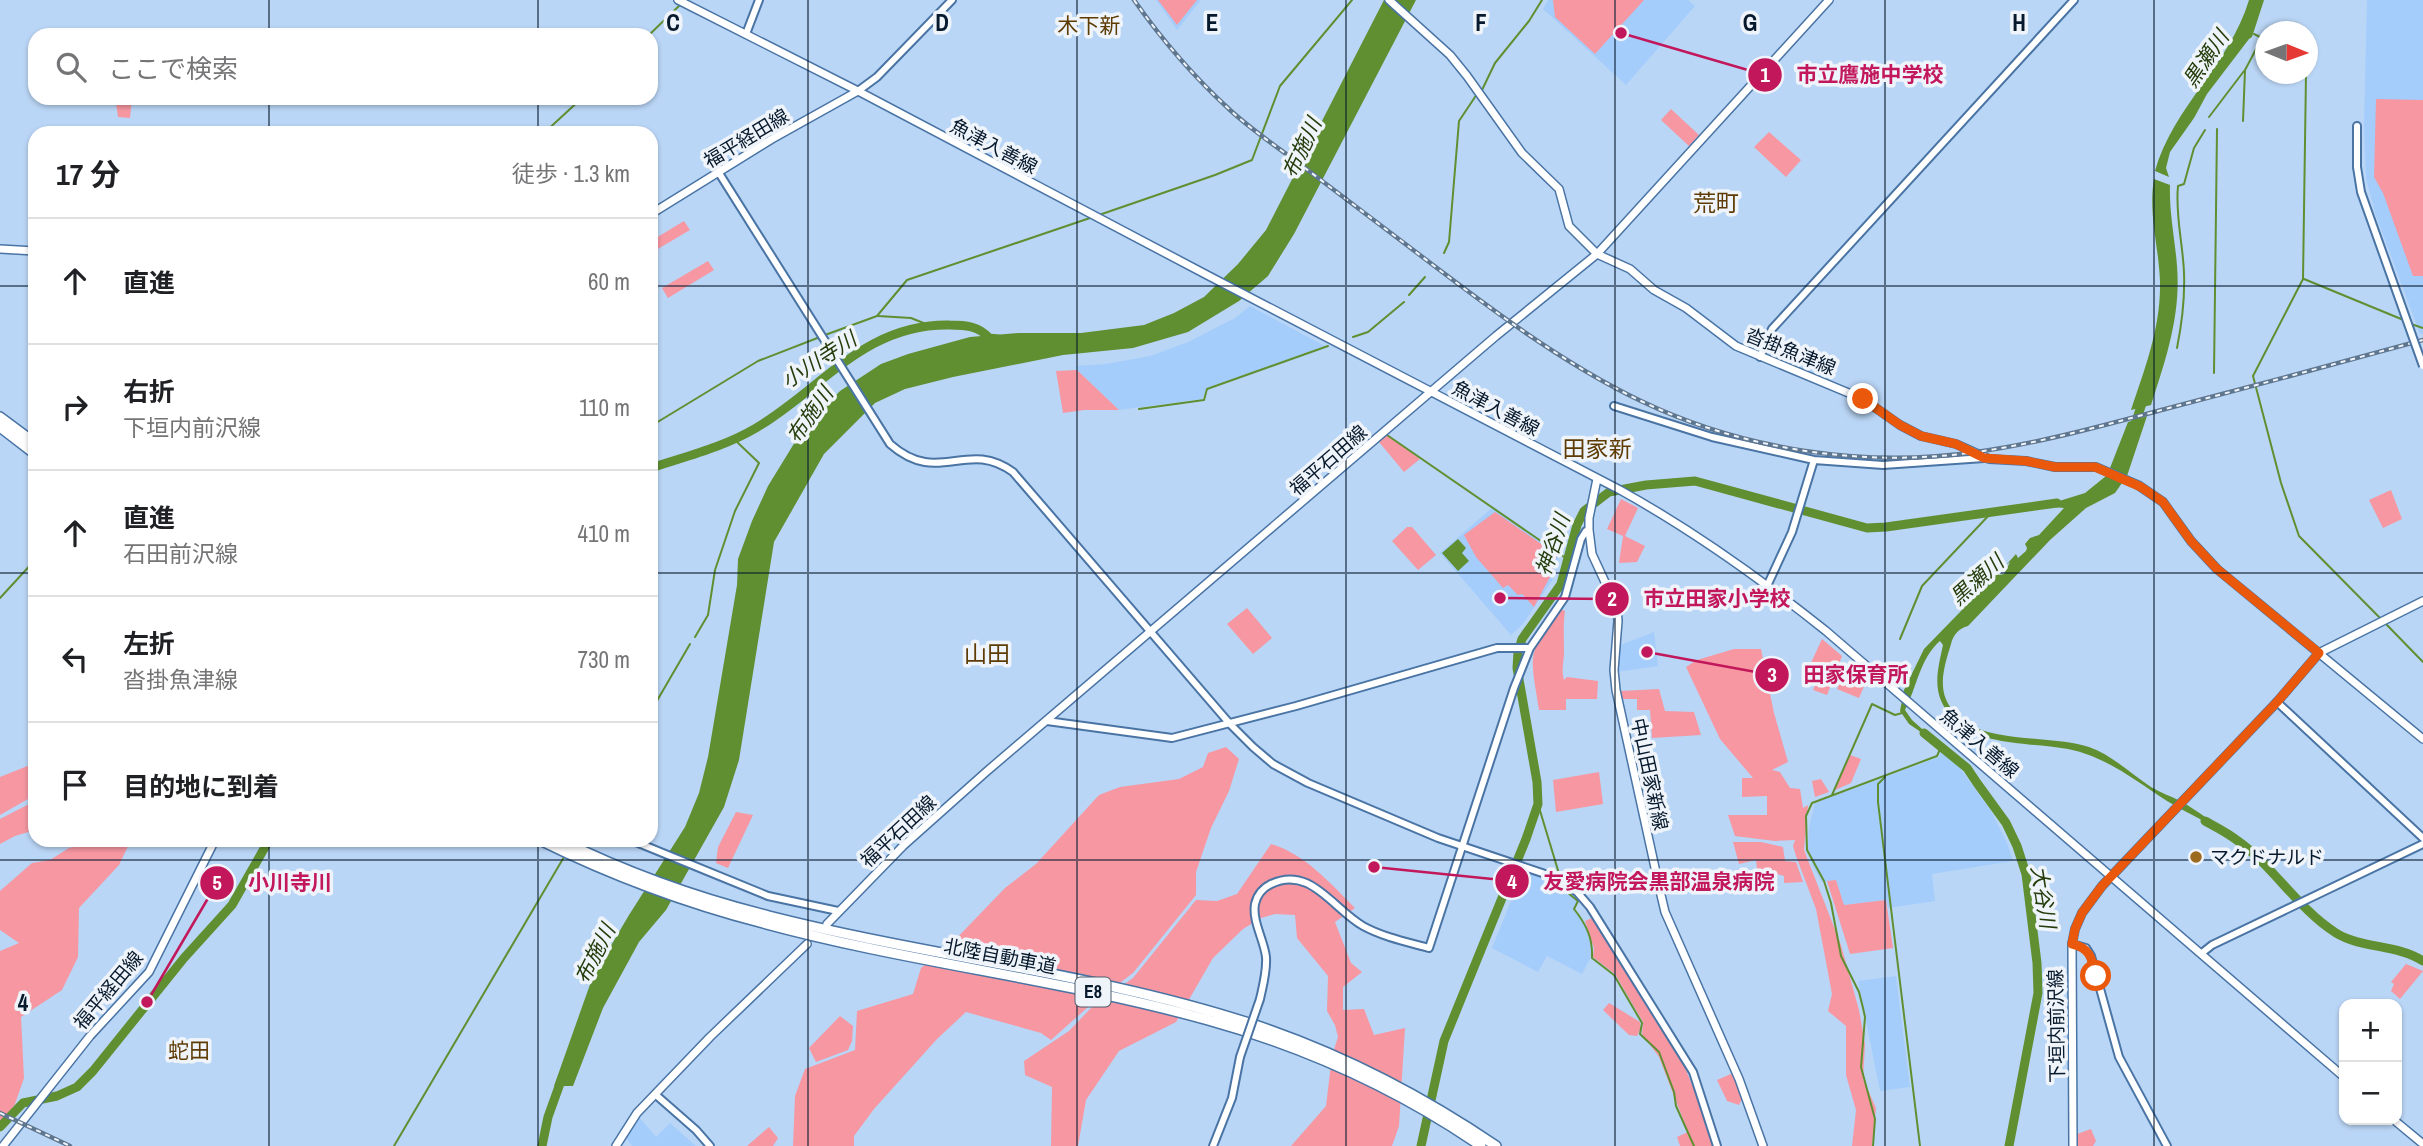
<!DOCTYPE html>
<html lang="ja">
<meta charset="utf-8">
<style>
:root{--surface:#fff;--page:#f2f2f2;--text:#202124;--muted:#757577;--line:#e0e0e0}
body{margin:0;font-family:"Archivo Narrow","Noto Sans JP",sans-serif;background:var(--page);color:var(--text)}
.controls{position:absolute;right:21px;bottom:21px;display:grid;overflow:hidden;border-radius:14px;box-shadow:0 2px 5px #0004}
.controls button{width:63px;height:63px;display:grid;place-items:center;padding:0;border:0;border-bottom:2px solid var(--line);background:var(--surface);color:var(--text);font:35px sans-serif}
.compass{position:absolute;left:2255px;top:21px;width:63px;height:63px;border-radius:50%;background:var(--surface);box-shadow:0 2px 5px #0004;rotate:91deg}
.stop{position:absolute;width:21px;height:21px;margin:-16px;border:5px solid #ea580c;border-radius:50%;background:#fff}
.stop.end{background:#ea580c;border-color:#fff;box-shadow:0 2px 7px #0008}
.list{margin:0;padding:0;list-style:none}
h2{display:flex;justify-content:space-between;align-items:center;height:91px;margin:0;padding:0 28px;font-size:30px}
h2 small{font-size:23px;font-weight:400;color:var(--muted)}
.list li{display:grid;grid-template-columns:46px 1fr auto;gap:21px;align-items:center;box-sizing:border-box;height:126px;padding:0 28px;border-top:2px solid var(--line)}
.list b{display:block;font-size:26px;white-space:nowrap}
.list p{margin:0;font-size:23px;white-space:nowrap;color:var(--muted)}
.list em{font-size:23px;font-style:normal;color:var(--muted)}
.icon{flex:none;width:38px;height:38px;fill:none;stroke:currentColor;stroke-width:2;stroke-linecap:round;stroke-linejoin:round}
.map{position:relative;flex:none;width:2423px;height:1146px;overflow:hidden}
.search{position:absolute;background:var(--surface);box-shadow:0 2px 5px #0004;left:28px;top:28px;width:630px;height:77px;display:flex;align-items:center;gap:18px;box-sizing:border-box;padding:0 24px;border-radius:21px;color:var(--muted);font-size:26px}
.panel{position:absolute;background:var(--surface);box-shadow:0 2px 5px #0004;left:28px;top:126px;width:630px;height:721px;border-radius:21px}
.map>svg:first-child{display:block}
.built{fill:#a4cdfc}
.green{fill:#f697a2}
.water{fill:#5f8f31}
.lines{fill:none;stroke-linecap:round;stroke-linejoin:round}
.stream{stroke:#5f8f31;stroke-width:2}
.river{stroke:#5f8f31;stroke-width:9}
.tertiary-casing{stroke:#4974a4;stroke-width:10}
.secondary-casing{stroke:#4974a4;stroke-width:10}
.motorway-casing{stroke:#4974a4;stroke-width:12}
.tertiary{stroke:#fff;stroke-width:6}
.secondary{stroke:#fff;stroke-width:7}
.motorway{stroke:#fff;stroke-width:9}
.rail-casing{stroke:#5f768f;stroke-width:4.5}
.rail{stroke:#eff4fa;stroke-width:2;stroke-dasharray:5;stroke-linecap:butt}
.tertiary-bridge-casing{stroke:#4974a4;stroke-width:10;stroke-linecap:butt}
.tertiary-bridge{stroke:#fff;stroke-width:6}
.route{stroke:#ea580c;stroke-width:9}
.grid{fill:none;stroke:#07192c;stroke-width:2;stroke-opacity:0.55}
.poi-dot{fill:#9c6a1f;stroke:#eff4fa;stroke-width:2.5}
.labels{text-anchor:middle;stroke-width:7;stroke-linejoin:round;paint-order:stroke}
.shield{fill:#eff4fa;stroke:#4d5b6a;stroke-width:2}
.shield-label{font-size:18px;font-weight:bold;fill:#07192c}
.street-label{font-size:19px;fill:#07192c;stroke:#eff4fa}
.poi-label{font-size:19px;fill:#07192c;stroke:#eff4fa;text-anchor:start}
.neighbourhood-label{font-size:21px;fill:#5d3b03;stroke:#eff4fa}
.water-label{font-size:21px;font-style:italic;fill:#253d0c;stroke:#eff4fa}
.quarter-label{font-size:23px;fill:#5d3b03;stroke:#eff4fa}
.grid-label{font-size:23px;text-anchor:middle;font-weight:bold;fill:#07192c;stroke:#eff4fa;stroke-width:7;stroke-linejoin:round;paint-order:stroke}
.leader{fill:none;stroke:#c2185b;stroke-width:2.5}
.callout-dot{fill:#c2185b;stroke:#eff4fa;stroke-width:2.5}
.mark-label{font-size:21px;text-anchor:middle;font-weight:bold;fill:#fff}
.callout-label{font-size:21px;text-anchor:middle;font-weight:bold;fill:#c2185b;stroke:#eff4fa;stroke-width:7;stroke-linejoin:round;paint-order:stroke}
</style>
<div class="map">
<svg width="2423" height="1146" viewBox="0 0 2423 1146">
<rect width="100%" height="100%" fill="#bad6f6"/>
<!-- built -->
<path class="built" d="M1156,0H1201L1177,30Z
M1548,0H1688L1695,6L1626,85L1543,9Z
M2367,0H2423V334H2420L2375,213L2366,178L2364,124Z
M1250,306L1325,346L1207,388L1202,399L1119,410L1077,370L1076,366L1106,364L1150,356L1188,342L1235,318Z
M1493,507L1560,553L1553,579L1523,624L1511,635L1440,553Z
M1654,632L1658,666L1617,672L1618,646Z
M1942,750L1957,764L1991,811L2007,843L2013,861L1932,874L1935,901L1888,908L1886,900L1843,905L1836,880L1822,882L1813,867L1808,849L1809,827L1815,803L1939,757Z
M1523,871L1557,884L1578,900L1573,909L1585,925L1591,947V957L1582,974L1547,956L1538,972L1492,948Z
M1896,976L1910,1087L1880,1091L1858,981Z
M640,1118L656,1137L670,1123L696,1146H632L626,1138Z"/>
<!-- green -->
<path class="green" d="M1158,0H1197L1177,25Z
M1553,0H1644L1595,54L1555,17Z
M112,98H132L130,118L118,117L116,102Z
M2376,99L2423,100V276H2413L2383,193L2374,177Z
M1671,109L1699,135L1689,146L1661,120Z
M1769,132L1801,160L1786,177L1754,147Z
M684,221L690,230L651,253V241Z
M708,261L714,270L668,298L662,288Z
M1077,370L1119,410H1084L1063,413L1056,371Z
M1387,435L1420,459L1404,472L1379,442Z
M2391,490L2402,519L2383,528L2369,500Z
M1621,499L1638,508L1625,536L1645,546L1637,562L1619,563L1623,536L1607,529Z
M1495,512L1557,555L1551,575L1534,607L1522,594L1518,595L1508,585L1503,588L1476,557L1464,535Z
M1407,527H1412L1436,555L1418,570L1392,541Z
M1247,608L1272,638L1253,654L1227,624Z
M1560,609L1565,611C1563,625 1564,638 1564,652C1564,662 1561,669 1564,680L1567,677L1598,681L1597,699H1566V710H1539C1531,658 1525,653 1560,609Z
M1822,639L1842,656L1827,695L1813,690L1822,670L1810,665Z
M1734,649H1761L1774,713L1788,762L1772,770L1780,772L1790,788L1800,789L1803,808L1808,805L1804,850L1841,945L1859,1010L1865,1044L1863,1079L1876,1108L1872,1146H1852L1856,1110L1846,1075V1026L1828,1011L1832,994L1816,909L1796,856L1793,846L1795,840L1775,841L1735,836L1728,815H1767V796L1742,797V778H1753L1720,739L1686,667L1697,660Z
M1849,661L1868,677L1859,698L1837,689Z
M1659,689L1665,711L1694,712L1701,735L1652,738L1650,710H1637V699H1622L1620,691Z
M1226,747L1239,759L1229,791L1211,828L1196,872V895L1133,973L1088,1007L1051,1040L1041,1033L966,1012L937,1039L874,1109L854,1136V1146H793L795,1096L805,1069L855,1050L857,1011L913,994L921,968L952,943L1005,888L1036,864L1099,795L1120,787L1179,779L1203,767L1208,753Z
M1850,755L1861,759L1851,783L1835,790Z
M35,763V795L0,815V777Z
M1599,772L1603,804L1556,812L1553,780Z
M1821,779L1829,792L1815,797L1812,781Z
M35,801V830L15,836L0,844V819Z
M736,812L753,815L728,868L716,863L718,847Z
M93,840H131L119,865L79,908L78,957L62,990L21,1017L24,1078L15,1104L0,1126V951L19,943L0,930V891L32,863L50,860L69,848L92,843Z
M1733,842H1761L1783,847L1785,861L1796,862L1803,882L1784,883V876L1774,873L1773,884L1759,885L1756,860L1739,864Z
M1271,844C1305,854 1330,883 1355,908L1335,922L1351,963L1362,972L1343,987V1010L1364,1009L1374,1035L1405,1028L1399,1126L1392,1146H1291L1326,1106L1332,1056L1338,1037L1335,1025L1327,1011L1328,976L1297,938L1295,915L1275,914L1261,918L1243,929L1213,958L1176,1022L1119,1051L1086,1100L1078,1146H1051L1052,1087L1025,1075L1024,1061L1069,1031L1090,1009L1133,978L1196,900L1217,901L1237,894Z
M1836,880L1844,905L1886,900L1893,948L1850,954L1827,881Z
M1592,918L1683,1063L1702,1109L1713,1146H1680L1677,1137L1688,1132L1659,1057L1642,1034L1643,1022L1615,974L1593,957L1594,948L1585,921Z
M2406,964L2423,971L2400,999L2391,991L2394,984L2391,982Z
M1609,1003L1640,1022V1030L1637,1036L1629,1035L1603,1010Z
M840,1016L853,1026L852,1041L848,1050L816,1062L809,1048Z
M1733,1073L1743,1097L1739,1105L1727,1101L1717,1080Z
M769,1127L778,1138L773,1146H747Z
M2091,1129L2096,1141L2093,1146H2077V1134Z"/>
<!-- water -->
<path class="water" d="M1384,0H1416L1294,234L1268,276L1239,301L1188,332L1133,348L1063,355L953,377L905,389L875,403L824,454L774,542L739,760L724,807L666,910L639,942L603,1008L573,1086H554L593,976L629,915L685,827L699,793L708,757L737,585L738,559L752,521L768,486L795,442L817,414L840,391L881,364L908,354L970,337L1019,333H1081L1144,325L1174,313L1204,297L1238,264L1266,230Z
M2249,0H2264L2252,37L2249,39L2207,94L2194,118L2170,152L2166,168L2169,177L2155,171C2173,107 2230,64 2249,0Z
M2154,179L2170,185C2169,212 2175,239 2177,266C2181,315 2166,359 2151,405L2131,410C2145,368 2161,327 2160,282C2159,247 2148,214 2154,179Z
M2147,416L2127,476L2110,468L2128,422Z
M2106,476L2122,483L2115,493L2086,508L2050,540L1968,626C1959,628 1953,635 1951,644C1941,676 1934,702 1969,724C1997,742 2055,736 2089,747C2112,755 2131,774 2151,787C2161,793 2171,796 2180,801C2197,810 2213,823 2229,834C2209,823 2187,813 2167,801C2136,781 2105,756 2068,749C2031,742 1983,747 1955,720C1930,696 1937,673 1943,645L1940,641C1920,658 1917,687 1905,710L1912,720L1940,745L1909,724L1900,711L1904,690L1924,649L1996,575L1999,573V575L2004,574L2010,562L2006,565L2016,554L2018,558L2026,551L2027,548L2025,544L2030,538L2039,535L2064,508L2043,506L2085,493Z
M1458,539L1466,548L1462,553L1469,561L1458,571L1442,553Z"/>
<g class="lines">
<!-- stream -->
<path class="stream" d="M2254,34L2266,40
M649,35L681,4
M2306,74L2303,279L2253,376L2281,483L2299,536L2381,619
M1482,90L1495,63L1529,21L1542,0
M2209,117L2244,71
M2243,121L2245,70L2262,38
M544,133L582,98
M1099,215L1215,175L1252,160L1280,86L1352,0
M1444,253L1449,242L1459,121L1477,94
M2304,279L2406,321
M1409,295L1425,277
M878,316L911,318L926,324
M2411,324L2423,328
M825,335L877,316L907,280L1090,218
M1353,337L1368,332L1404,302
M2177,348C2182,323 2185,298 2184,273C2183,244 2175,215 2178,186L2184,184L2194,148L2205,130
M2214,373L2217,129
M1139,409L1204,400L1207,389L1328,346
M651,426L758,361L820,337
M1387,435L1567,559
M0,598L35,560
M2385,623L2423,662
M695,637L708,615L715,570L735,511L759,463L735,440
M1900,639L1922,586L1991,513
M651,711L690,644
M1885,777L1878,784V802L1920,1146
M1832,795L1872,704L1895,715L1902,713
M1538,804L1560,877
M1562,886L1563,889L1578,901L1574,909C1586,924 1593,938 1592,958L1614,975L1642,1023L1640,1034L1659,1052L1674,1092L1676,1106L1694,1146
M394,1146L564,857
M1873,1146L1875,1119L1861,1067L1865,1017L1863,1008L1859,992L1841,956L1831,903L1824,881L1807,850L1806,816L1812,803L1937,756L1941,747"/>
<!-- river -->
<path class="river" d="M2133,431L2144,397
M651,468C687,456 724,447 756,428C822,389 865,323 950,325C965,325 979,326 989,338L998,339
M1924,733L1967,768L1977,783L2006,823L2017,846L2026,874L2037,963L2038,993L2009,1146
M2205,821C2216,827 2228,833 2238,841C2274,867 2298,909 2336,933C2362,949 2397,944 2423,961
M0,1127L23,1103L57,1096L77,1087L93,1071L184,958L232,905L269,840
M542,1146L548,1117L562,1078
M1421,1146L1444,1041L1526,839L1538,804L1537,782L1517,668L1518,652L1522,639L1561,584L1577,525L1584,511L1609,492L1646,485L1695,481L1867,528L1886,527L2057,503"/>
<!-- tertiary casing -->
<g class="tertiary-casing">
<path id="tertiary" d="M746,34L759,0
M858,91L877,77L952,0
M2357,167V126
M719,173L890,444C939,487 966,438 1013,472L1230,724L1253,747L1273,764L1308,783L1438,838L1554,877L1577,892L1590,907L1693,1072L1717,1146
M1760,357L1772,329L2074,0
M1614,406L1712,437L1814,460L1883,465L1984,458
M1768,584L1792,532L1814,460
M2277,702L2423,838
M1047,721L1172,738L1296,706L1497,648H1530
M631,840L768,896L838,911
M2072,944L2086,948L2091,956L2119,1057L2167,1146
M2202,953L2212,945L2423,844
M1260,999C1263,985 1267,972 1266,957C1264,940 1252,921 1255,904C1257,895 1263,888 1271,884C1310,865 1333,909 1363,926C1383,937 1407,942 1429,948L1514,688L1530,648L1565,597L1581,539L1586,531L1589,530
M656,1095L696,1130L710,1146
M1213,1146L1232,1098L1240,1057"/>
</g>
<!-- secondary casing -->
<g class="secondary-casing">
<path id="secondary" d="M678,0L858,91L1207,275L1620,490C1694,531 1761,579 1826,631L2344,1077
M1389,0L1450,55L1467,76L1522,153L1559,189L1569,226L1597,254L1630,269L1654,290L1686,308L1736,346L1863,399L1900,425L1921,436L1956,444L1989,459L2026,461L2055,467H2096L2138,485L2163,502L2191,541L2217,569L2423,739
M651,214L772,139L858,91
M0,249L35,251
M1597,479L1589,518V530L1592,554L1617,608L1618,621L1614,670L1616,690L1661,895L1665,912L1739,1079L1763,1146
M827,924L903,846L986,772L1496,336L1597,254L1829,0
M2394,1120L2423,1144
M3,1146L90,1036L149,972L215,840
M616,1146L637,1113L710,1037L807,944
M2073,1146L2072,944L2075,929L2082,913L2102,886L2277,702L2319,653L2423,601"/>
</g>
<!-- motorway casing -->
<g class="motorway-casing">
<path id="motorway" d="M0,417L35,443
M0,427L35,454
M540,840C611,875 686,903 763,923C910,963 1062,979 1208,1020C1305,1047 1398,1089 1481,1146
M560,840C627,873 697,898 769,916C930,957 1097,973 1255,1025C1341,1054 1421,1095 1496,1146"/>
</g>
<!-- tertiary -->
<use href="#tertiary" class="tertiary"/>
<!-- secondary -->
<use href="#secondary" class="secondary"/>
<!-- motorway -->
<use href="#motorway" class="motorway"/>
<!-- rail casing -->
<g class="rail-casing">
<path id="rail" d="M1134,0C1162,40 1194,77 1230,110C1253,131 1280,149 1305,168C1338,193 1371,218 1404,243C1479,300 1556,360 1641,401C1743,450 1865,468 1976,452C2041,443 2105,425 2169,408C2254,386 2338,363 2423,340
M0,1113L70,1146"/>
</g>
<!-- rail -->
<use href="#rail" class="rail"/>
<!-- tertiary-bridge casing -->
<g class="tertiary-bridge-casing">
<path id="tertiary-bridge" d="M2357,167L2361,192L2423,366
M1240,1057L1260,999"/>
</g>
<!-- tertiary-bridge -->
<use href="#tertiary-bridge" class="tertiary-bridge"/>
</g>
<g class="lines">
<!-- route -->
<path class="route" d="M1863,399L1900,425L1921,436L1956,444L1984,458L2026,461L2055,467H2095L2141,487L2163,502L2191,541L2217,569L2319,653L2277,702L2102,886L2082,913L2075,929L2072,944C2091,948 2092,960 2096,976"/>
</g>
<!-- grid -->
<path class="grid" d="M269,0V35M538,0V35M808,0V1146M1077,0V1146M1346,0V1146M1615,0V1146M1885,0V1146M2154,0V1146M269,98V133M538,98V133M0,286H35M651,286H2423M0,573H35M651,573H2423M269,840V1146M538,840V1146M0,860H2423"/>
<!-- markers -->
<circle class="poi-dot" cx="2196" cy="857" r="7"/>
<g class="labels">
<!-- shield labels -->
<rect class="shield" x="1075.5" y="977.5" width="35" height="29" rx="5"/>
<g class="shield-label">
<text x="1093" y="998">E8</text>
</g>
<!-- street labels -->
<g class="street-label">
<text transform="translate(746 138) rotate(-31)" y="7">福平経田線</text>
<text transform="translate(994 146) rotate(28)" y="7">魚津入善線</text>
<text transform="translate(1791 351) rotate(22)" y="7">沓掛魚津線</text>
<text transform="translate(1496 408) rotate(28)" y="7">魚津入善線</text>
<text transform="translate(1328 460) rotate(-41)" y="7">福平石田線</text>
<text transform="translate(1980 743) rotate(40)" y="7">魚津入善線</text>
<text transform="translate(1650 774) rotate(78)" y="7">中山田家新線</text>
<text transform="translate(898 831) rotate(-43)" y="7">福平石田線</text>
<text transform="translate(1000 956) rotate(11)" y="7">北陸自動車道</text>
<text transform="translate(108 990) rotate(-50)" y="7">福平経田線</text>
<text transform="translate(2056 1026) rotate(-91)" y="7">下垣内前沢線</text>
</g>
<!-- poi labels -->
<g class="poi-label">
<text x="2210" y="864">マクドナルド</text>
</g>
<!-- neighbourhood labels -->
<g class="neighbourhood-label">
<text x="1089" y="33">木下新</text>
<text x="189" y="1058">蛇田</text>
</g>
<!-- water labels -->
<g class="water-label">
<text transform="translate(2206 59) rotate(-56)" y="7">黒瀬川</text>
<text transform="translate(1302 148) rotate(-65)" y="7">布施川</text>
<text transform="translate(819 360) rotate(-33)" y="7">小川寺川</text>
<text transform="translate(810 415) rotate(-55)" y="7">布施川</text>
<text transform="translate(1553 545) rotate(-71)" y="7">神谷川</text>
<text transform="translate(1977 580) rotate(-42)" y="7">黒瀬川</text>
<text transform="translate(2043 897) rotate(81)" y="7">大谷川</text>
<text transform="translate(595 954) rotate(-63)" y="7">布施川</text>
</g>
<!-- quarter labels -->
<g class="quarter-label">
<text x="1716" y="211">荒町</text>
<text x="1597" y="457">田家新</text>
<text x="987" y="662">山田</text>
</g>
</g>
<g class="grid-label">
<text x="673" y="31">C</text>
<text x="942" y="31">D</text>
<text x="1212" y="31">E</text>
<text x="1481" y="31">F</text>
<text x="1750" y="31">G</text>
<text x="2019" y="31">H</text>
<text x="23" y="1011">4</text>
</g>
<!-- callouts -->
<path class="leader" d="M1621 33L1765 75M1500 598L1612 599M1647 652L1772 675M1374 867L1512 881M147 1002L217 883"/>
<g class="callout-dot">
<circle cx="1621" cy="33" r="7"/>
<circle cx="1500" cy="598" r="7"/>
<circle cx="1647" cy="652" r="7"/>
<circle cx="1374" cy="867" r="7"/>
<circle cx="147" cy="1002" r="7"/>
<circle cx="1765" cy="75" r="18"/>
<circle cx="1612" cy="599" r="18"/>
<circle cx="1772" cy="675" r="18"/>
<circle cx="1512" cy="881" r="18"/>
<circle cx="217" cy="883" r="18"/>
</g>
<g class="mark-label">
<text x="1765" y="82">1</text>
<text x="1612" y="606">2</text>
<text x="1772" y="682">3</text>
<text x="1512" y="889">4</text>
<text x="217" y="890">5</text>
</g>
<g class="callout-label">
<text x="1870" y="82">市立鷹施中学校</text>
<text x="1717" y="606">市立田家小学校</text>
<text x="1856" y="682">田家保育所</text>
<text x="1659" y="889">友愛病院会黒部温泉病院</text>
<text x="290" y="890">小川寺川</text>
</g>
</svg>
<div class="controls">
<button>+</button>
<button>−</button>
</div>
<svg class="compass" viewBox="-18 -18 36 36"><path d="M0-13l5 13h-10z" fill="#e53935"/><path d="M0 13l5-13h-10z" fill="#757577"/></svg>
<div class="stop" style="left:2096px;top:976px"></div>
<div class="stop end" style="left:1863px;top:399px"></div>
<div class="search"><svg class="icon" aria-label="search" viewBox="0 0 24 24"><circle cx="10" cy="10" r="6"/><path d="M15 15l6 6"/></svg>ここで検索</div>
<section class="panel">
<h2>17 分<small>徒歩 · 1.3 km</small></h2>
<ul class="list">
<li><svg class="icon" aria-label="ahead" viewBox="0 0 24 24"><path d="M12 20V5M6 11l6-6 6 6"/></svg><div><b>直進</b></div><em>60 m</em></li>
<li><svg class="icon" aria-label="right" viewBox="0 0 24 24"><path d="M7 20v-9h11M14 6l5 5-5 5"/></svg><div><b>右折</b><p>下垣内前沢線</p></div><em>110 m</em></li>
<li><svg class="icon" aria-label="ahead" viewBox="0 0 24 24"><path d="M12 20V5M6 11l6-6 6 6"/></svg><div><b>直進</b><p>石田前沢線</p></div><em>410 m</em></li>
<li><svg class="icon" aria-label="left" viewBox="0 0 24 24"><path d="M17 20v-9H6M10 6l-5 5 5 5"/></svg><div><b>左折</b><p>沓掛魚津線</p></div><em>730 m</em></li>
<li><svg class="icon" aria-label="arrive" viewBox="0 0 24 24"><path d="M6 21V4h12l-3 4 3 4H6"/></svg><div><b>目的地に到着</b></div></li>
</ul>
</section>
</div>
